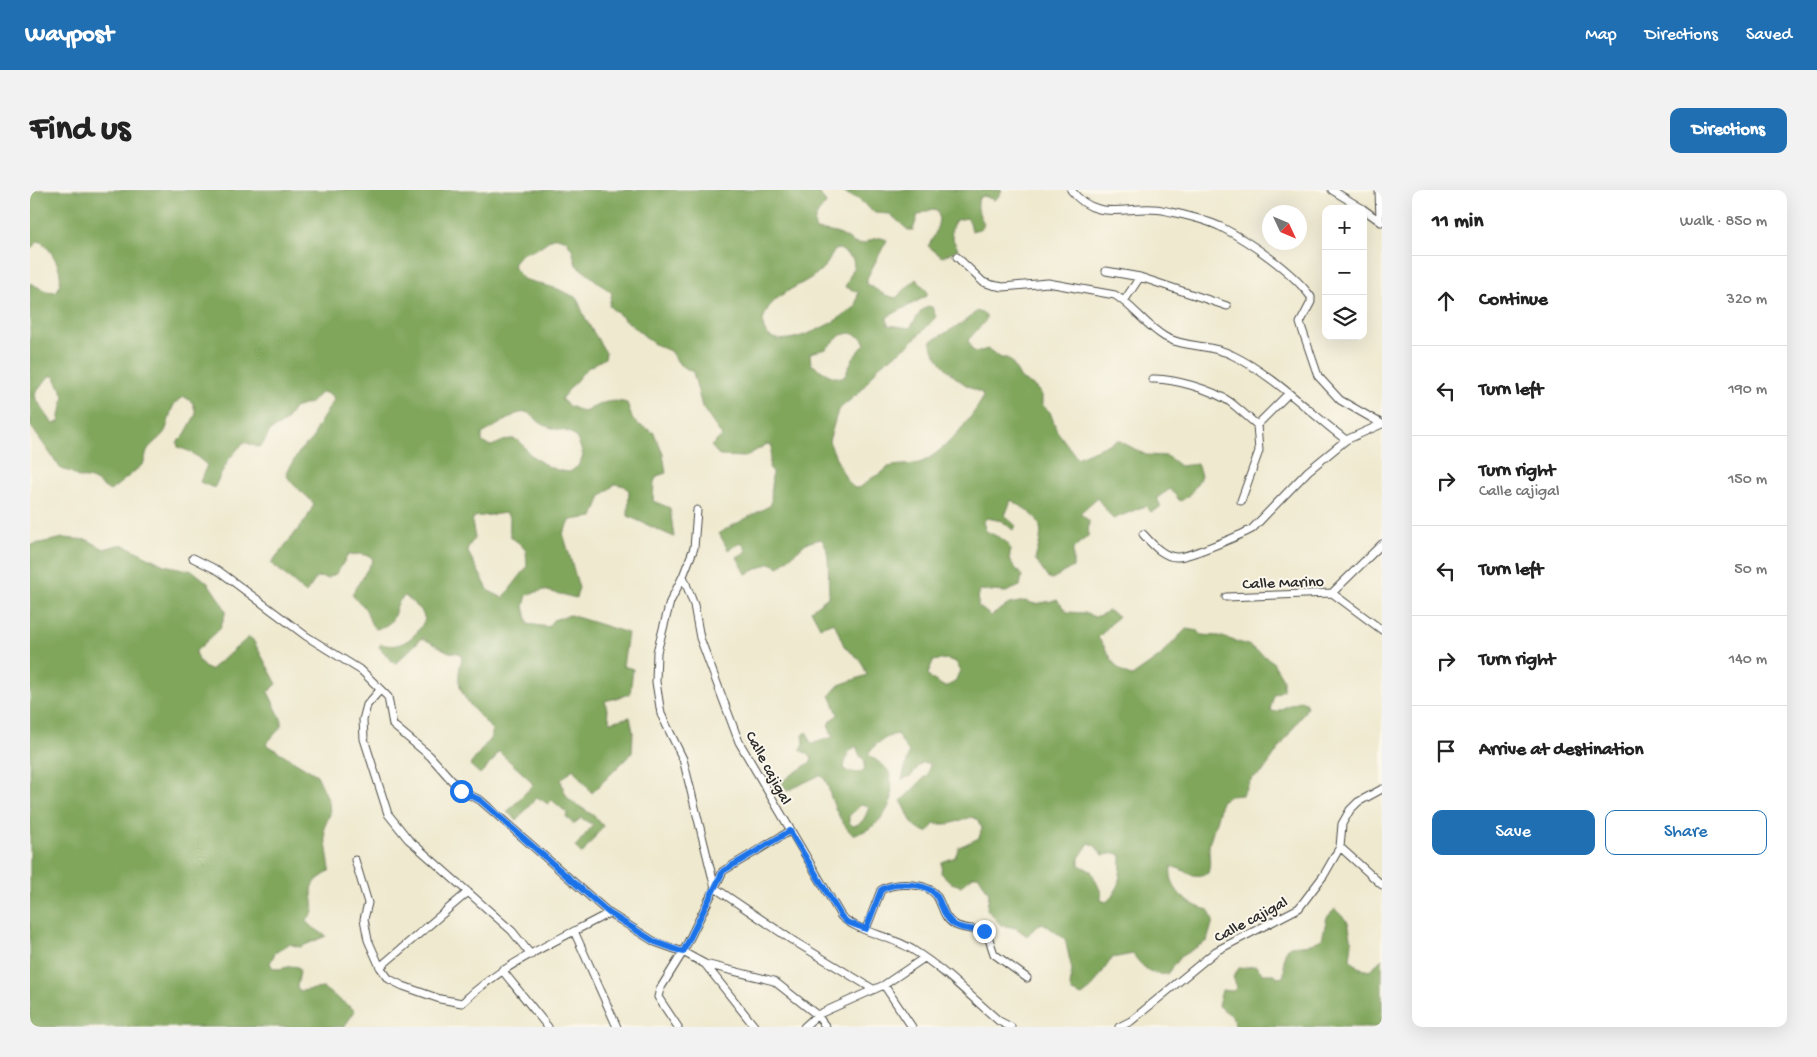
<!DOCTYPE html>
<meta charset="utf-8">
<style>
:root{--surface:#fff;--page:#f2f2f2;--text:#222;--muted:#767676;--line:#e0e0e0;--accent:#1f6fb2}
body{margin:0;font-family:"Gochi Hand",sans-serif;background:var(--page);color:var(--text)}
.controls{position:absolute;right:15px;top:15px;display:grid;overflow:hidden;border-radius:10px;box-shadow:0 5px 20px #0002}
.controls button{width:45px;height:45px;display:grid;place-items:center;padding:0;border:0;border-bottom:1px solid var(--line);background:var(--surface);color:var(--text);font:25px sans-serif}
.compass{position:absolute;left:1232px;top:15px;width:45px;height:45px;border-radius:50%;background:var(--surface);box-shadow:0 5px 20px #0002;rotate:134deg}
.stop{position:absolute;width:15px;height:15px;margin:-11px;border:4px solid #1a73e8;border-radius:50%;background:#fff}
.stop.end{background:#1a73e8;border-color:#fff;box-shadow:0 1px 5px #0008}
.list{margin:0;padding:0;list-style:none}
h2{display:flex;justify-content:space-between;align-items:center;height:65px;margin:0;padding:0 20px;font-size:21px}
h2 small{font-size:16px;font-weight:400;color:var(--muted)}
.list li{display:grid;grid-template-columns:32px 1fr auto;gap:15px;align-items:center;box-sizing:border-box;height:90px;padding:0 20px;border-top:1px solid var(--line)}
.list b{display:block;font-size:19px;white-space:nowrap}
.list p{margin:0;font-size:16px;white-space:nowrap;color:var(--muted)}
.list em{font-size:16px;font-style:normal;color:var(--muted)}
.actions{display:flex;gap:10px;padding:15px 20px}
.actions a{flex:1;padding:11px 0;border:1px solid var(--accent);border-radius:10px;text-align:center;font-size:18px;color:var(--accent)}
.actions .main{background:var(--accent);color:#fff}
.icon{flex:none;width:28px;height:28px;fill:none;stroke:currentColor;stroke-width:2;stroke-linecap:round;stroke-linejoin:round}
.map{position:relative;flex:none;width:1352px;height:837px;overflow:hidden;border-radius:10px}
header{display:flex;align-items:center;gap:30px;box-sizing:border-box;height:70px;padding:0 25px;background:var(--accent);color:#fff}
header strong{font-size:24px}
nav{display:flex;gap:28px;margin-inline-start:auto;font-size:18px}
.intro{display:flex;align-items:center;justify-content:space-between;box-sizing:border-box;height:120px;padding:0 30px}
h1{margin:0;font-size:35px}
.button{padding:12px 22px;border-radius:10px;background:var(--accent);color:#fff;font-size:18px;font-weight:700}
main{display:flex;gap:30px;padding:0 30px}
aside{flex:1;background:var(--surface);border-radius:10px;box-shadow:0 5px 20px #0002}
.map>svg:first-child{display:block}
.forest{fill:#80a65c;stroke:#566844;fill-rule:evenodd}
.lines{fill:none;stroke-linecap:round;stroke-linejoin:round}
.street-casing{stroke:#484844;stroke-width:9}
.street{stroke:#fff;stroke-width:7}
.route{stroke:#1a73e8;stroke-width:6}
.labels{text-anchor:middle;stroke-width:4;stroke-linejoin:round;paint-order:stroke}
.street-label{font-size:16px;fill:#2b2b2b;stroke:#fbf7ec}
</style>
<header>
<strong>Waypost</strong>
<nav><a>Map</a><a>Directions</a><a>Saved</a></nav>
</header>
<div class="intro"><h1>Find us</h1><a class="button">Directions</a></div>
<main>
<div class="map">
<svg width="1352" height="837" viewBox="0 0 1352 837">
<rect width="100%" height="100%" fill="#fbf7ec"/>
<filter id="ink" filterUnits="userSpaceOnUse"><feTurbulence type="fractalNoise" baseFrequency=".02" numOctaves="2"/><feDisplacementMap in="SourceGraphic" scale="10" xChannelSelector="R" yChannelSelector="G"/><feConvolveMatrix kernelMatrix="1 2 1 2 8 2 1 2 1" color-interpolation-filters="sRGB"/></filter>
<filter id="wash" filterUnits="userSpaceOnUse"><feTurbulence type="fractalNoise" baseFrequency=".0096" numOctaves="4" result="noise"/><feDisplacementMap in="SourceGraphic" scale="20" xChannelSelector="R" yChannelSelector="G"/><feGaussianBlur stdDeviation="1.12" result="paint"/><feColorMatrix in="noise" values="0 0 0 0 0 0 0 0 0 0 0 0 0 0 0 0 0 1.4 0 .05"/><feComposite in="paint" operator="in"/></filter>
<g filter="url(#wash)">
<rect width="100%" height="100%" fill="#efe9cf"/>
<!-- forest -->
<path class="forest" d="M0,0H780L790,4L796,13C790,22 781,28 786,40C794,41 806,42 813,46C818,48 822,53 827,54C837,56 843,43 857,50L837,88V94L855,105L866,108L886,89L897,101V106L857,127L858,135L880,138L891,121L898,116L902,117L906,127L880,154L849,176L830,202L808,220L799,251C803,260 817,298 826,298C831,298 836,293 839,290C846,285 852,284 858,277C868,274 879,276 889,273C911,266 942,228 953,208L952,203C928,193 909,176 900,152L934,132L947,121L956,125V130L938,150L942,160L947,162L958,159L971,168H977L981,171L991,189L1005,197L1012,205V215L1020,222L1027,241L1047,268L1088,250L1116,265L1137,266L1150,276L1167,274L1171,285C1168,294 1159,308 1150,311L1140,299L1127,308L1131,317L1121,322L1115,316L1083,329L1067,308L1050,323L1059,331L1058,346L1043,359V377L1022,389L1017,387L1005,369C1016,333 1012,329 981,310L975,326L986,336L983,340L972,331L957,328L953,332L956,341C971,349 984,350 979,370L992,386L990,396L976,402L949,400L948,416L961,426L979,414L995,411L1005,414L1027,410L1037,422L1055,423L1065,427L1079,421L1088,426L1068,448C1080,461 1082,481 1102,486L1129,467L1156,439L1168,441L1172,445L1189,446L1218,455L1242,471L1253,489V500L1244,505L1240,520L1245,522L1270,510L1275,512L1277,517L1275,521L1232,583L1222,588L1212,605L1200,606L1191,611C1189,625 1184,637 1180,651C1177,661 1182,671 1178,683C1160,691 1157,678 1141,677C1138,700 1159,716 1179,720L1183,731L1177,751L1150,767L1137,784C1121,786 1112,777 1103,764L1082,768L1061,799L1052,806L1042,802L1040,797L1042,780L1035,749L1013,733L1008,735L997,746L986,738L971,735L957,719L959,703L949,686H943L931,696L921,693L911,683L912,672L925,667L929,657L949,648L952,638L947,629L942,627L919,634H904L898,642C879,640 880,623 871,611L898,584L900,573H891L882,585L872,590L879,563L867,544C857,546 844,554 838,564C844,570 858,576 860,585C861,586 862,606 862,607C858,625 840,644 822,644C814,636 807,624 803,613C798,602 800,592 790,585L757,601L751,592L782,571L781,566L770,560L774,555L773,544L777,542L781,554L803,547L798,534L808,524L800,505L809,495L837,485L831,471L814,456L804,432L790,437L781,420L798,407L799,402C797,387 802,359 791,349L776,353L749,377L740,373L716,384L707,367L717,361L711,352L698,360L689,343L741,315L742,281L739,277L742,255L737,254L715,267L690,266L681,256L692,246L672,217L663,182L650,175L640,161L624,154L579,116L582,103L546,75L542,59L536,50C523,44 521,50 511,56C500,64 489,59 483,76L493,89L528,99L547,108L555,128L576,163L575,168L556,179L531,209L539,216L554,222C570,214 579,208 597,213C604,237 606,232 624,243L633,264L636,283L627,286L624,292L623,311L640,318L644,347L598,326L599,301L595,296L585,294L571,306L563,327L541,330L533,343L549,398L546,408L513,400L497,405L494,416L498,434L518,437L523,430L540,425L598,443L593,476L603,479L600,504L575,511L580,532L600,527L603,542L602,563L562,603L543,579L531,590C536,612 541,610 558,622C564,625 569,631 573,636L552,664L545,657L563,635L551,628L544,634L536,627L537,623L522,610L518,614L507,607L487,630L477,622L503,595L499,589L468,561L464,570L450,584L440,575L462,546V540C441,514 421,504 432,468L429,463L419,462L392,448L365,474L349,457L351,454C371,460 387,447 395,429L391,420L375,406C359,416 373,433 346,439C339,434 340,428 336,420C333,413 325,411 322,404L343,370L340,366L329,364L318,365L307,383L298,388L287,387L276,403L241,373L277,328L284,314C275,302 261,297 256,283L271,259L283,249L286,239L304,210L302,205L292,202L280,213L264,218L255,232L240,241L233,254L228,257L214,252L199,269L184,298L170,292L177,275L161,262L148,257L147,252L155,244L166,224L163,213L155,207C140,211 141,226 136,239C133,247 123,252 118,259C115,264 116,269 113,274C111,276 82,300 80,301C68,294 64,286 49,288L41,282L31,279L0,235V93L16,101L26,102C38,88 23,58 9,51L0,59ZM810,59L823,69L824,77L815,97L828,102L826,116C812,129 746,168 734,139C731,132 735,123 739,117C753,98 780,94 795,76C799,72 801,65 805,60ZM821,143L832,148L835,154L823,168L815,186C804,191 791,180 781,174L780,163L796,159L811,145ZM19,186H24L34,205L29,232L23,234L6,209L5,204ZM495,222C504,224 506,231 514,235C537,245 545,234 553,266L548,276L540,282C524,281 512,274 500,264C494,259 493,250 483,249C477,248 468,254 461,256L452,252V244L486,224ZM476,323L480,328C478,356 483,343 496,361L497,377L473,408L459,401L438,362V357L445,348L442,332L444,327ZM917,469L926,472L930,480L925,492L915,497L900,488L898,484L903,471ZM826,556L830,566L835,571L834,580L828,583L816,581L814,577L818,563ZM832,614L839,617C835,627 834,633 823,636L819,632V626ZM1059,653L1064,655L1073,665L1087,663L1091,666C1091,680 1090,704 1076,712L1071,710V702L1061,681L1049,675V668Z
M808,0H972L968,7L964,10L954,6L949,8C946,16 949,26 954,33L952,38L942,41L940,32L937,28L926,30C918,41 922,48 928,59L912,67L898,56C905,46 912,31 907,20L902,19L888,25L883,40H878L860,24L845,23L828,9Z
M33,348L58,350L74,359L88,355H94L134,375L163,381L178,393L191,412L196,421L190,439L166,461C166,469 173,478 180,480L219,447L223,450L247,494L238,502L252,531V536L236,554L287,585L299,611L300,624L294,638L300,680C295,686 286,688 283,696C279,708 290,720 277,729L278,734L296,746L270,757L259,754L245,763L240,773L243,778C252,781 259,774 268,777L270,782L267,797L270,801L293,798L323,819L325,821L314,837H0V355Z
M1305,719L1318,732L1322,752L1320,769L1328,777L1339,781L1352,769V837H1206L1201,825L1188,816L1192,800L1203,801L1207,797L1203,787L1209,778L1226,776L1233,784H1245L1248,788L1253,787C1257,775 1249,767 1260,756L1281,754L1292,749L1297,727Z"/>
</g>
<g filter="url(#ink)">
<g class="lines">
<!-- street casing -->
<g class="street-casing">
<path id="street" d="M1041,0C1069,36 1101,12 1137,21C1154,25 1175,29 1191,37C1220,52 1262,81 1281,107V112L1270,133L1288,186L1310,210L1352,234
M1302,0L1333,19
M1349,0L1350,31
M1333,19L1351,32
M927,67L953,92L962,95L973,97L1018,93L1085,105C1104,117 1116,136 1135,147C1155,158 1181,154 1202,165C1242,184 1279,222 1316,250
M1076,81L1110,87
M1094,111L1110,87L1197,116
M1122,189C1143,188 1183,200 1200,212C1209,219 1218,227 1227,235L1258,204
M1211,311L1229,261L1227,235
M667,320L664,358L653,386L664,415L670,448L709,552L811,726C827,742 862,746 883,760C914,779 941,807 969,831L981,837
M1113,344C1122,354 1134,368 1148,367C1159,367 1211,345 1222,339L1278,281L1316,250L1352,234
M163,368L189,381L276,446L332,481L358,507L363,535L400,566L431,601L450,610L579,723L625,752L653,762L675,774L725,837
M653,386L640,412L627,462L626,492L631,524L653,569L685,698L762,750L843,799
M1302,403L1352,440
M1196,407L1302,403L1352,354
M350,500L337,515L333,530L334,549L358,624L378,649L482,741L501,765
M1310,657L1352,695
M325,670L338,713L334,729L338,750L350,777L359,789L373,796L410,809L432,813C473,773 529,750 579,723
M836,739L851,700C864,692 896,692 906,705C913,715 913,728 924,734C934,741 947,737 957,743L964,764L997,788
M544,741L587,837
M675,774L744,791L787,825L796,837
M350,777L438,702
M472,780L518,837
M854,795L882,837
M648,837L628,807L630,799L653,762L693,681L760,641
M774,837L787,825L854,795L894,768
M1089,837L1101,831L1186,761L1269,718L1294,685L1310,657L1312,634L1320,620L1328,612L1352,599"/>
</g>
<!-- street -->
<use href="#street" class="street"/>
</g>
</g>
<g class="lines" filter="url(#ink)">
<!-- route -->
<path class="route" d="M431,601L450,610L579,723L625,752L653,762L693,681L760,641L811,726L817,732L836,739L851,700C864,692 896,692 906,705C912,714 913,725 921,732C929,740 944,739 954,741"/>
</g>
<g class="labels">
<!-- street labels -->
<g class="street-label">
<text transform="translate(1253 391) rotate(-2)" y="6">Calle Marino</text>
<text transform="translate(740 577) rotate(62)" y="6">Calle cajigal</text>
<text transform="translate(1220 728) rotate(-28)" y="6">Calle cajigal</text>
</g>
</g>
</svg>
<div class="controls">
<button>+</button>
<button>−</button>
<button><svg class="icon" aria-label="layers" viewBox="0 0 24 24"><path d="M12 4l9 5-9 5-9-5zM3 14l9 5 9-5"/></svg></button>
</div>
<svg class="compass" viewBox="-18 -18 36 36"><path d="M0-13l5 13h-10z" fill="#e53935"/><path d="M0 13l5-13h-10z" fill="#767676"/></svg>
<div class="stop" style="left:431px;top:601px"></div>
<div class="stop end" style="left:954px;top:741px"></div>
</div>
<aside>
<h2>11 min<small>Walk · 850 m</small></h2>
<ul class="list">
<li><svg class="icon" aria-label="ahead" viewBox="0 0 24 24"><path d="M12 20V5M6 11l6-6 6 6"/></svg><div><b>Continue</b></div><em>320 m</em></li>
<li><svg class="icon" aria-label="left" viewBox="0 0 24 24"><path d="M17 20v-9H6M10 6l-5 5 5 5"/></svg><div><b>Turn left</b></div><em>190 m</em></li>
<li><svg class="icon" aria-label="right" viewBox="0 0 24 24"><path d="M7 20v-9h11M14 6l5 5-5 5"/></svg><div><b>Turn right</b><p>Calle cajigal</p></div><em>150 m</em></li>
<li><svg class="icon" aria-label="left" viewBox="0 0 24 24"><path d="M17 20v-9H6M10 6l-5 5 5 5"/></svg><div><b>Turn left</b></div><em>50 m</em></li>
<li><svg class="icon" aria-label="right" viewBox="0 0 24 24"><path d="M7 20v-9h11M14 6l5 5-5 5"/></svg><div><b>Turn right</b></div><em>140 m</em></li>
<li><svg class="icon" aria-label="arrive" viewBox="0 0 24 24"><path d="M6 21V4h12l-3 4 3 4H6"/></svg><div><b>Arrive at destination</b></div></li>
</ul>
<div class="actions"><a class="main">Save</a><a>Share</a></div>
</aside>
</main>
